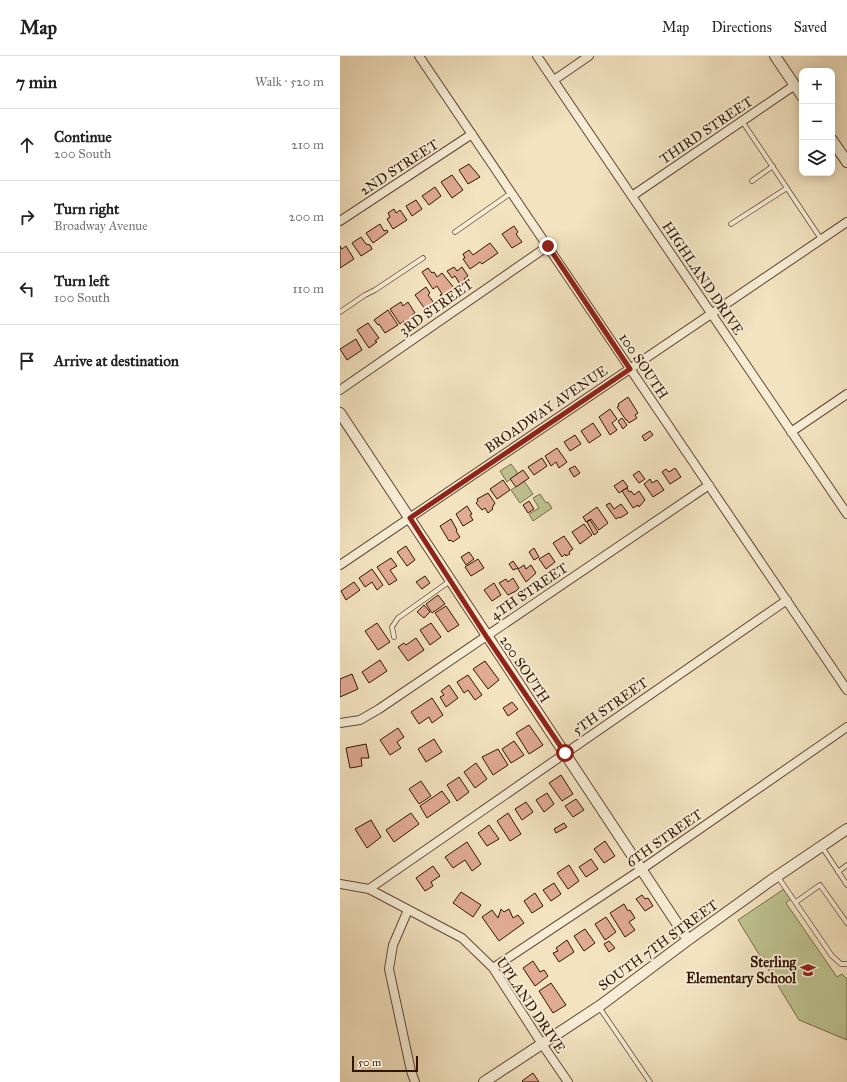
<!DOCTYPE html>
<meta charset="utf-8">
<style>
:root{--surface:#fff;--page:#f2f2f2;--text:#222;--muted:#767676;--line:#e0e0e0}
body{margin:0;font-family:"IM FELL Great Primer",serif;background:var(--page);color:var(--text)}
.controls{position:absolute;right:12px;top:12px;display:grid;overflow:hidden;border-radius:8px;box-shadow:0 2px 10px #0003}
.controls button{width:36px;height:36px;display:grid;place-items:center;padding:0;border:0;border-bottom:1px solid var(--line);background:var(--surface);color:var(--text);font:20px sans-serif}
.scale{position:absolute;left:12px;bottom:10px;width:66px;box-sizing:border-box;padding-left:4px;border:2px solid #311505;border-top:0;font-size:11px;line-height:14px;white-space:nowrap;color:#311505;-webkit-text-stroke:3px #f7edd6;paint-order:stroke}
.stop{position:absolute;width:12px;height:12px;margin:-9px;border:3px solid #8f2418;border-radius:50%;background:#fff}
.stop.end{background:#8f2418;border-color:#fff;box-shadow:0 1px 4px #0008}
.list{margin:0;padding:0;list-style:none}
h2{display:flex;justify-content:space-between;align-items:center;height:52px;margin:0;padding:0 16px;font-size:17px}
h2 small{font-size:13px;font-weight:400;color:var(--muted)}
.list li{display:grid;grid-template-columns:26px 1fr auto;gap:12px;align-items:center;box-sizing:border-box;height:72px;padding:0 16px;border-top:1px solid var(--line)}
.list b{display:block;font-size:15px;white-space:nowrap}
.list p{margin:0;font-size:13px;white-space:nowrap;color:var(--muted)}
.list em{font-size:13px;font-style:normal;color:var(--muted)}
.icon{flex:none;width:22px;height:22px;fill:none;stroke:currentColor;stroke-width:2;stroke-linecap:round;stroke-linejoin:round}
.map{position:relative;flex:none;width:507px;height:1026px;overflow:hidden}
header{display:flex;align-items:center;gap:24px;box-sizing:border-box;height:56px;padding:0 20px;background:var(--surface);border-bottom:1px solid var(--line)}
header strong{font-size:19px}
nav{display:flex;gap:22px;margin-inline-start:auto;font-size:14px}
main{display:flex}
aside{flex:1;background:var(--surface)}
.map>svg:first-child{display:block}
.green{fill:#bec390;stroke:#786c4a}
.building{fill:#e0aa93;stroke:#311505}
.lines{fill:none;stroke-linecap:round;stroke-linejoin:round}
.service-casing{stroke:#624834;stroke-width:5.5}
.minor-casing{stroke:#624834;stroke-width:10}
.tertiary-casing{stroke:#624834;stroke-width:12}
.service{stroke:#f7edd6;stroke-width:4}
.minor{stroke:#f7edd6;stroke-width:8}
.tertiary{stroke:#f7edd6;stroke-width:10}
.route{stroke:#8f2418;stroke-width:5}
.labels{text-anchor:middle;stroke-width:4;stroke-linejoin:round;paint-order:stroke}
.street-label{font-size:14px;fill:#311505;stroke:#f7edd6}
.poi-label{font-size:14px;font-weight:bold;fill:#311505;stroke:#f7edd6;text-anchor:end}
</style>
<header>
<strong>Map</strong>
<nav><a>Map</a><a>Directions</a><a>Saved</a></nav>
</header>
<main>
<aside>
<h2>7 min<small>Walk · 520 m</small></h2>
<ul class="list">
<li><svg class="icon" aria-label="ahead" viewBox="0 0 24 24"><path d="M12 20V5M6 11l6-6 6 6"/></svg><div><b>Continue</b><p>200 South</p></div><em>210 m</em></li>
<li><svg class="icon" aria-label="right" viewBox="0 0 24 24"><path d="M7 20v-9h11M14 6l5 5-5 5"/></svg><div><b>Turn right</b><p>Broadway Avenue</p></div><em>200 m</em></li>
<li><svg class="icon" aria-label="left" viewBox="0 0 24 24"><path d="M17 20v-9H6M10 6l-5 5 5 5"/></svg><div><b>Turn left</b><p>100 South</p></div><em>110 m</em></li>
<li><svg class="icon" aria-label="arrive" viewBox="0 0 24 24"><path d="M6 21V4h12l-3 4 3 4H6"/></svg><div><b>Arrive at destination</b></div></li>
</ul>
</aside>
<div class="map">
<svg width="507" height="1026" viewBox="0 0 507 1026">
<rect width="100%" height="100%" fill="#f3e3c0"/>
<filter id="stains"><feTurbulence type="fractalNoise" baseFrequency=".005" numOctaves="4"/><feColorMatrix values="0 0 0 0 .2 0 0 0 0 .09 0 0 0 0 .02 0 0 0 .5 -.17"/></filter>
<radialGradient id="worn" r=".72"><stop offset=".6" stop-color="#630" stop-opacity="0"/><stop offset="1" stop-color="#630" stop-opacity=".3"/></radialGradient>
<!-- green -->
<path class="green" d="M171,408L177,416V418L167,426L160,415Z
M184,425L193,438L180,447L171,434Z
M200,438L206,447L208,446L212,452L193,465L189,458L199,452L193,442Z
M444,833L451,843L446,847L497,921L502,918L507,923V984L459,964L398,864Z"/>
<!-- building -->
<path class="building" d="M129,108L140,121L128,128L119,114Z
M112,119L123,134L112,142L101,126Z
M95,131L101,140L89,149L82,140Z
M76,144L82,153L72,160L66,150Z
M54,153L56,157L60,154L67,164L53,173L47,163L50,161L48,157Z
M40,168L44,175L47,174L48,176L33,187L26,177Z
M174,170L178,176L176,178L182,186L172,192L162,178Z
M21,181L26,188L30,189L32,193L21,200L12,187Z
M150,187L158,197L142,208L140,206L130,213L123,203L125,202L123,198L129,194L133,199Z
M0,190L2,193L6,190L14,203L0,212Z
M114,211L117,215L122,211L128,220L124,223L126,226L121,230L115,220L112,222L107,215Z
M88,212L92,217L94,216L97,221L102,217L115,233L102,242L100,239L102,238L97,230L93,233L82,216Z
M86,231L90,237L88,239L94,247L85,253L75,239Z
M61,246L63,250L68,246L75,257L72,259L74,261L66,267L64,265L60,268L50,253Z
M48,254L58,269L45,277L39,268L38,269L34,264Z
M28,267L39,282L35,285L37,286L29,292L17,274Z
M16,283L22,294L7,304L0,293Z
M288,341L298,357L295,359L297,362L289,367L287,364H286L277,351L279,350L278,348Z
M270,353L277,363L272,367L277,374L270,379L259,361Z
M282,362L287,369L283,373L278,365Z
M253,367L261,379L249,387L241,375Z
M310,375L313,379L305,385L302,380Z
M235,379L241,388L230,395L224,386Z
M217,392L227,406L219,412L216,406L211,410L205,400Z
M202,402L207,410L194,419L188,411Z
M235,410L240,417L234,421L229,413Z
M335,412L341,421L330,428L322,416L326,413L329,416Z
M183,414L189,422L176,431L170,423Z
M299,415L305,423L299,427L293,419Z
M310,423L312,427L317,424L324,434L313,441L304,428Z
M163,424L170,434L157,443L150,433Z
M283,424L288,431L279,437L274,430Z
M287,432L289,436L291,435L294,439L299,435L305,444L299,451L298,449L293,452L282,435Z
M148,437L155,447L152,452L153,453L148,457L145,452L142,454L136,447L138,445L137,443Z
M189,445L194,453L188,457L183,449Z
M270,447L274,453L281,448L288,457L280,462L279,461L276,463L266,449Z
M127,450L132,458L130,459L133,464L123,470L116,458Z
M257,451L268,467L259,474L251,463L246,466L243,461Z
M111,463L117,474L116,475L120,481L113,486L111,484L109,485L100,470Z
M250,464L258,476L254,479L247,466Z
M244,468L252,479L240,488L232,476Z
M224,480L233,493L229,496L230,498L226,500L225,498L222,501L213,487Z
M66,490L75,504L67,510L57,496Z
M194,492L199,501L194,504L189,496Z
M129,496L134,503L126,509L121,501Z
M209,497L215,506L206,513L199,503Z
M51,502L57,510L50,514L57,524L49,529L37,511Z
M138,503L144,512L131,520L125,511Z
M173,505L178,512L173,514L169,508Z
M184,509L186,513L191,509L196,517L186,526L178,513Z
M32,513L43,529L37,534L32,526L25,531L19,522Z
M85,520L90,527L82,533L76,526Z
M173,522L179,532L176,535L168,539L159,527L166,523L168,526Z
M14,526L20,534L6,544L1,535Z
M154,527L161,539L152,545L144,534Z
M98,539L105,548L92,557L86,548Z
M84,549L90,556L84,562L77,556Z
M106,550L119,569L108,576L95,557Z
M37,567L50,586L38,594L25,575Z
M91,567L101,581L90,589L80,574Z
M76,582L84,594L68,605L58,591L64,587L66,589Z
M40,604L47,615L29,627L22,616Z
M145,605L159,624L148,633L133,613Z
M12,618L18,633L0,641V623Z
M128,619L142,639L135,644L128,634L124,637L117,626Z
M109,629L118,642L106,651L100,641L104,639L101,635Z
M92,642L103,659L92,667L89,661L79,668L71,656Z
M172,646L178,653L168,660L163,652Z
M189,669L203,689L189,698L176,677Z
M58,672L64,681L57,686L61,692L50,699L40,684Z
M94,683L102,696L86,706L78,693Z
M174,685L184,699L171,707L162,693Z
M26,688L29,702H21L22,710L10,712L6,692Z
M158,693L168,709L153,719L142,701Z
M136,707L147,723L135,732L124,716Z
M221,719L233,738L222,745L209,727Z
M119,721L129,736L117,745L107,729Z
M81,725L91,740L79,748L69,733Z
M102,735L110,746L87,762L80,750Z
M207,737L214,748L204,756L196,744Z
M236,743L244,754L233,761L225,750Z
M186,746L193,756L182,764L175,753Z
M71,757L79,768L54,786L46,774Z
M168,757L181,778L170,785L157,765Z
M31,764L41,781L27,792L15,773Z
M224,767L227,771L216,777L214,773Z
M149,769L159,783L147,790L138,777Z
M265,785L275,800L264,807L254,793Z
M127,786L141,808L132,815L125,804L113,812L105,801Z
M251,803L258,813L246,821L239,811Z
M229,809L239,825L228,833L217,817Z
M93,810L100,820L91,826L93,830L85,835L76,822Z
M214,827L221,838L211,845L203,834Z
M121,836L141,849L133,861L113,847Z
M195,837L203,850L192,857L184,845Z
M302,839L305,843L308,842L313,850L305,855L296,843Z
M284,848L288,855L290,854L295,862L289,866L295,874L285,881L270,857Z
M161,853L164,856L169,853L173,862L178,859L184,867L159,885L142,861L152,854L158,862Z
M266,861L276,876L265,884L255,868Z
M245,873L255,887L244,895L234,880Z
M227,884L234,896L219,906L213,897L218,895L216,892Z
M269,885L275,892L269,896L264,888Z
M193,905L200,916L204,914L208,920L195,930L183,912Z
M211,927L226,949L213,957L199,935Z
M193,1017L199,1026H183L182,1025Z"/>
<g class="lines">
<!-- service casing -->
<g class="service-casing">
<path id="service" d="M402,65L481,183
M412,125L433,110
M391,168L447,132
M115,176L171,137
M0,256L25,239L35,234L83,202
M54,581L52,571L58,562L110,525
M482,791L507,829
M498,816L507,809
M438,821L492,900L501,908H507
M456,846L480,829L507,867
M259,951L310,1026"/>
</g>
<!-- minor casing -->
<g class="minor-casing">
<path id="minor" d="M79,0L507,634
M197,0L507,458
M214,24L249,0
M292,140L455,29
M0,165L132,78
M0,334L208,190
M451,376L507,338
M0,509L507,166
M0,667L20,664L39,653L369,429
M0,828L29,833L122,882L153,912L202,988L228,1026
M29,833L447,544
M68,854L53,889L49,913L71,1015L75,1026
M153,912L302,813L507,671"/>
</g>
<!-- tertiary casing -->
<g class="tertiary-casing">
<path id="tertiary" d="M435,0L462,40
M492,84L507,106
M0,357L348,884
M144,1026L261,949L348,884L430,825L507,773"/>
</g>
<!-- service -->
<use href="#service" class="service"/>
<!-- minor -->
<use href="#minor" class="minor"/>
<!-- tertiary -->
<use href="#tertiary" class="tertiary"/>
</g>
<g class="lines">
<!-- route -->
<path class="route" d="M208,190L290,313L70,462L146,580L225,697"/>
</g>
<!-- icons -->
<defs>
<g id="school-bare" transform="scale(1.2)"><path d="M0-5L7-2L0 1L-7-2ZM-4 1L0 2.5L4 1V4Q0 6-4 4Z" fill="#8f2418" stroke="#f7edd6" stroke-width="2.5" paint-order="stroke"/></g>
</defs>
<g fill-rule="evenodd">
<use href="#school-bare" x="468" y="914"/>
</g>
<g class="labels">
<!-- street labels -->
<g class="street-label">
<text transform="translate(366 74) rotate(-34)" y="5">THIRD STREET</text>
<text transform="translate(59 111) rotate(-33)" y="5">2ND STREET</text>
<text transform="translate(363 222) rotate(56)" y="5">HIGHLAND DRIVE</text>
<text transform="translate(96 251) rotate(-35)" y="5">3RD STREET</text>
<text transform="translate(304 310) rotate(56)" y="5">100 SOUTH</text>
<text transform="translate(206 353) rotate(-34)" y="5">BROADWAY AVENUE</text>
<text transform="translate(189 535) rotate(-34)" y="5">4TH STREET</text>
<text transform="translate(185 613) rotate(56)" y="5">200 SOUTH</text>
<text transform="translate(270 650) rotate(-35)" y="5">5TH STREET</text>
<text transform="translate(324 782) rotate(-35)" y="5">6TH STREET</text>
<text transform="translate(318 889) rotate(-36)" y="5">SOUTH 7TH STREET</text>
<text transform="translate(191 949) rotate(56)" y="5">UPLAND DRIVE</text>
</g>
<!-- poi labels -->
<g class="poi-label">
<text x="456" y="911">Sterling<tspan x="456" dy="16">Elementary School</tspan></text>
</g>
</g>
<rect width="100%" height="100%" filter="url(#stains)"/>
<rect width="100%" height="100%" fill="url(#worn)"/>
</svg>
<div class="controls">
<button>+</button>
<button>−</button>
<button><svg class="icon" aria-label="layers" viewBox="0 0 24 24"><path d="M12 4l9 5-9 5-9-5zM3 14l9 5 9-5"/></svg></button>
</div>
<div class="scale">50 m</div>
<div class="stop" style="left:225px;top:697px"></div>
<div class="stop end" style="left:208px;top:190px"></div>
</div>
</main>
